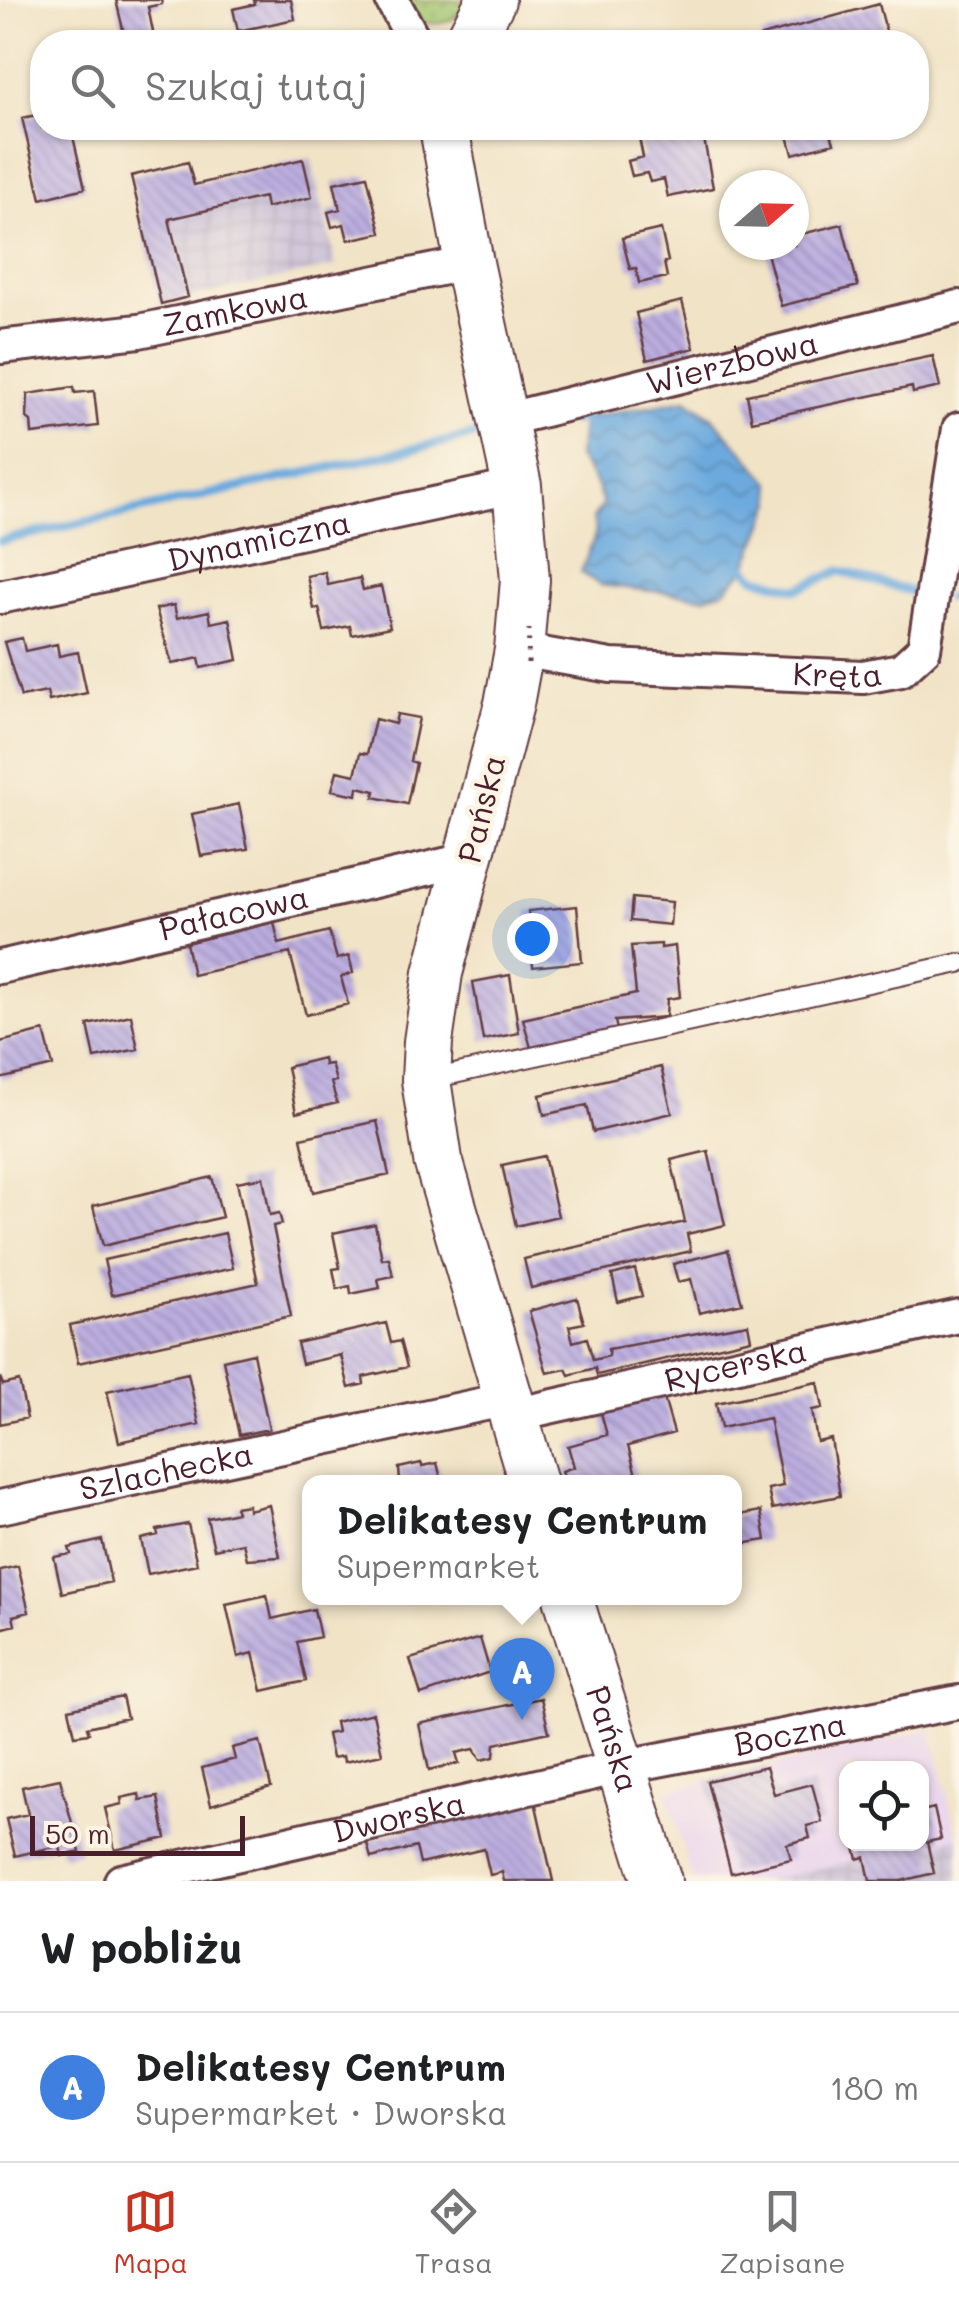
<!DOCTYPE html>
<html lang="pl">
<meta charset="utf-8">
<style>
:root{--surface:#fff;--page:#f6f6f6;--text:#202124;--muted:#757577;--line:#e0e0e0;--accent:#c8321e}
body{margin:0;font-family:Mali,sans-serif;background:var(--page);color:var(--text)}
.controls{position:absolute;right:30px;bottom:30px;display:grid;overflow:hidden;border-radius:20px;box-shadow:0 2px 8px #0004}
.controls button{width:90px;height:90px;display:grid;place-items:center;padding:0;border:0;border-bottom:2px solid var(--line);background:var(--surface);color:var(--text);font:50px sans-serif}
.compass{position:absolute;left:719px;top:170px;width:90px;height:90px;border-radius:50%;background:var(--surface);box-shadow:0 2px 8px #0004;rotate:70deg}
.scale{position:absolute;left:30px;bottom:25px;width:215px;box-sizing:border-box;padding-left:10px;border:5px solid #4a1f2b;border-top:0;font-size:28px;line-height:35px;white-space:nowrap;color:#4a1f2b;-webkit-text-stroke:8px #fcf5e5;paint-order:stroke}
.you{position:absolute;left:532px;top:938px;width:35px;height:35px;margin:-25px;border:8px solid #fff;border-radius:50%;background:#1a73e8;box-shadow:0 0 0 15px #1a73e833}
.badge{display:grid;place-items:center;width:65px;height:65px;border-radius:50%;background:var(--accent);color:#fff;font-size:32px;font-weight:700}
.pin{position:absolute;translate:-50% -82px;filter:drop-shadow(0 2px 5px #0008)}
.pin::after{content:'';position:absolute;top:52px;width:35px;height:30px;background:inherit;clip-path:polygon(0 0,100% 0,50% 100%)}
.popup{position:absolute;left:302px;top:1475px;width:440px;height:130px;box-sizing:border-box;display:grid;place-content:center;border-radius:20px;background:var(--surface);filter:drop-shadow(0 2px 8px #0005);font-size:32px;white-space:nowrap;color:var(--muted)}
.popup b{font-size:38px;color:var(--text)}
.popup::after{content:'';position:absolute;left:50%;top:100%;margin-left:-20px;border:20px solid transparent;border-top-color:var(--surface)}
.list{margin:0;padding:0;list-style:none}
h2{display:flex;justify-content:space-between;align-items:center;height:130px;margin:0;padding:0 40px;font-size:42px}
h2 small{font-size:32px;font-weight:400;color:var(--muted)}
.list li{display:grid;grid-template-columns:65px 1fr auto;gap:30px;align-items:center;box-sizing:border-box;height:150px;padding:0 40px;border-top:2px solid var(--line)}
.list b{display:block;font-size:38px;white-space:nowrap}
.list p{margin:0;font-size:32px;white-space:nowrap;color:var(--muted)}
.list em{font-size:32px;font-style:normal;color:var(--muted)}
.icon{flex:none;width:55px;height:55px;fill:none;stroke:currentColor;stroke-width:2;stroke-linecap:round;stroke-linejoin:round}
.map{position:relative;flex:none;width:959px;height:1881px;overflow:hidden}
.search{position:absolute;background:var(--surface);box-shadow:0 2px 8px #0004;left:30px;right:30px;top:30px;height:110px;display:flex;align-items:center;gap:25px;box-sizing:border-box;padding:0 35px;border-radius:40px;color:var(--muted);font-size:38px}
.sheet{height:280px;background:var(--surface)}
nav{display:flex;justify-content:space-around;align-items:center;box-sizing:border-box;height:140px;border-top:2px solid var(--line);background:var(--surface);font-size:28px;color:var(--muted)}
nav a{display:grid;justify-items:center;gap:5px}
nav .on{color:var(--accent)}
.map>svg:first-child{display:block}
.built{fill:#e8d2ee;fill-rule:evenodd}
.industrial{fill:url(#industrial-grid)}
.green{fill:url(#green-dots);stroke:#76724c;stroke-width:2.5}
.water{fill:url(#water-waves);stroke:#5b6484;stroke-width:2.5}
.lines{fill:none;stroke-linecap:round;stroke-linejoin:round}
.stream{stroke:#6caade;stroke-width:9}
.building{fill:url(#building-back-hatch)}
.lane-casing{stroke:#633c42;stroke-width:22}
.street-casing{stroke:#633c42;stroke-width:38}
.secondary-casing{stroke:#633c42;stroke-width:52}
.lane{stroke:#fff;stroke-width:18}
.street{stroke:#fff;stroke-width:32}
.secondary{stroke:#fff;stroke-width:48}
.path-bridge{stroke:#633c42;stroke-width:5;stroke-dasharray:2.5 8;stroke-linecap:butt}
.labels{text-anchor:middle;stroke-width:9;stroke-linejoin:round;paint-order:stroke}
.street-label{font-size:32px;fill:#4a1f2b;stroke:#fcf5e5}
</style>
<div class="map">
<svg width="959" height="1881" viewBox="0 0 959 1881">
<defs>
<pattern id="industrial-grid" width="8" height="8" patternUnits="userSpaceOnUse" patternTransform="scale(2.5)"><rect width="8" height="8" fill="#c9bfd7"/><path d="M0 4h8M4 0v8" fill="none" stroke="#aea4b9"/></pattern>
<pattern id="green-dots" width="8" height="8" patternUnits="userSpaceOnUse" patternTransform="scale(2.5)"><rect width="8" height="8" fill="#a2c56e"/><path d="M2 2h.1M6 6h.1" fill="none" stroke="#869f5b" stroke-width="1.8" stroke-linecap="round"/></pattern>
<pattern id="water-waves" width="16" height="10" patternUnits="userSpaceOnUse" patternTransform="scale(2.5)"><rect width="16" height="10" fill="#6caade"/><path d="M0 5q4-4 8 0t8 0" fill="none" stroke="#5b8ab4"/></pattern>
<pattern id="building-back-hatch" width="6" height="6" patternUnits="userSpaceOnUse" patternTransform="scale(2.5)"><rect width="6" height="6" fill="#bcaee0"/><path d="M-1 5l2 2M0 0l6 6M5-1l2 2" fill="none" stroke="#9b8db6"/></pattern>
</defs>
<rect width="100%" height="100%" fill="#fcf5e5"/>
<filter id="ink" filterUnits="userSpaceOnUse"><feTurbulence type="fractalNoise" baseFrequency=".01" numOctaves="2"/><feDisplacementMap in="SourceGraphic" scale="20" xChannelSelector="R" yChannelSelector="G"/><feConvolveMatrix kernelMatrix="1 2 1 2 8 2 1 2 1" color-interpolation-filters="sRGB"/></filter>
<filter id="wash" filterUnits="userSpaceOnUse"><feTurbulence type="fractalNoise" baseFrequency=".0048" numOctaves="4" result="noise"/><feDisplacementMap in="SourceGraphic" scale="40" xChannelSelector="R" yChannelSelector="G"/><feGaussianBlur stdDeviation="2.25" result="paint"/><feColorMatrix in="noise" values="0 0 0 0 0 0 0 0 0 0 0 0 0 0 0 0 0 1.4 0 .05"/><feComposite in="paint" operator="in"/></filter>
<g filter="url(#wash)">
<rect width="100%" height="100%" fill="#f1e3c6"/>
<!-- built -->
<path class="built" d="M931,1729L958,1839L763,1881H693L666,1791ZM846,1768H922V1844H846Z"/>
<!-- industrial -->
<path class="industrial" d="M311,158L336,266L160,304L137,199Z
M959,1838V1881H763Z"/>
<!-- green -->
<path class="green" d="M406,0H472C458,21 443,27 418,22Z"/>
<!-- water -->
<path class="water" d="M687,399L711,416L771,483L773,502L745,569L724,591L705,597L600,585L581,572L596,533L593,519L603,504L597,486L578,457L583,418Z"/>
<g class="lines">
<!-- stream -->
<path class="stream" d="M572,421L583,418L586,424
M0,541L475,435
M739,561L754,577L797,589L840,571L916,593
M948,598L959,600"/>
</g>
<g id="blocks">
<!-- building -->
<path class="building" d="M116,0H161L162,4L148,7L155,42H126Z
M254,0H291L295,19L238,31L233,9L255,4Z
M879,4L889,42H763L761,36Z
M42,114V128H71L85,188L41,199L22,118Z
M621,128H702L713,188L668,197L664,179L650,182L647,173L632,176L628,161L643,157L638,133L623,136Z
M786,128H829L834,143L793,154Z
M303,159L312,197L266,208L264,197L169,219L188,297L161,304L131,176L188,162L194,185Z
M367,176L381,233L348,240L344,224L332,227L328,212L340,209L334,183Z
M842,224L858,286L781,306L765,245H794V236Z
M661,229L668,261L664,262L667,277L639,283L636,268L630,269L622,238Z
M682,301L694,348L647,360L636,313Z
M933,356L940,387L913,393L912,387L752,421L747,395Z
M74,387L75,393L94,391L98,426L32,434L31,421L27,418L28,394Z
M325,572L328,585L360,578L363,590L381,586L390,627L352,635L350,626L324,631L319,608L314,609L307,576Z
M174,605L177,618L209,611L211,623L230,619L238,660L201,668L199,658L172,664L156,609Z
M22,638L25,651L57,644L59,656L78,652L87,693L49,701L47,692L21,697L4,642Z
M397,714L419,718L410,761L416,763L407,804L374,797L375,791L358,787L357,795L332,790L337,771L355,775L360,753L367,754L375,719L395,724Z
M239,804L248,849L201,856L192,814Z
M632,898L672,902L670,925L630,921Z
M577,906L582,962L533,967L528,911Z
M274,922L279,944L329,931L337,959L349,956L353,973L341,977L348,1004L306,1015L290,953L193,975L186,943Z
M661,944V948L675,946L680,997L667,999L666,1017L615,1021L618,1034L533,1055L523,1019L636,994L631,946Z
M510,975L519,1033L483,1040L473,982Z
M131,1015L138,1049L95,1058L88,1025Z
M44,1031L53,1066L0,1079V1042Z
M323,1058L324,1065L331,1064L336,1081L331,1082L337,1103L296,1113L287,1067Z
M661,1067L672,1113L593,1132L587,1105L544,1115L540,1095Z
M377,1121L389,1175L313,1192L301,1138Z
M708,1151L725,1225L687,1234L691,1251L531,1288L524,1259L685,1222L671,1160Z
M544,1156L558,1216L516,1226L502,1165Z
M212,1177L222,1217L103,1246L93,1206Z
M263,1177L270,1215L279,1213L282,1224L273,1226L291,1316L78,1363L70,1325L258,1283L237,1182Z
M375,1224L382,1259L389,1258L393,1276L378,1279L380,1288L351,1294L350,1286L337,1289L333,1269L340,1268L333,1233Z
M225,1233L233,1268L112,1295L104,1260Z
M728,1250L742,1303L699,1313L691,1279L678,1282L673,1264Z
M635,1269L642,1296L618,1302L612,1275Z
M577,1298L584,1323L569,1326L573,1342L587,1338L593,1360L609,1356L608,1349L748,1324L751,1339L597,1375L595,1368L569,1375L566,1369L547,1373L529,1311Z
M386,1323L391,1343L400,1341L407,1367L363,1377L364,1384L349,1388L341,1355L302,1364L297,1343Z
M253,1353L269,1429L239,1435L223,1360Z
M188,1373L199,1424L119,1442L107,1391Z
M0,1377L3,1385L19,1381L27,1418L0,1424Z
M818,1382L823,1408L812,1410L817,1442L831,1439L840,1496L772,1509L768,1489L783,1486L769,1418L721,1428L716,1403Z
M661,1388L674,1433L628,1446L638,1482H566L562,1471L574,1467L568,1446L607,1435L599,1406Z
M421,1463L422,1466L437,1463L442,1482H400L399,1468Z
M248,1505V1510L269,1505L280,1557L247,1559L243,1543L214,1549L207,1518L237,1512L235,1507Z
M761,1511L766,1540L734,1545V1516Z
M188,1524L197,1564L148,1574L141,1539L158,1535L157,1530Z
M102,1540L111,1582L62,1593L54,1557L71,1554L69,1548Z
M18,1566L29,1612L13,1616L15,1625L0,1629V1570Z
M267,1595L272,1619L314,1609L320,1637L297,1642L306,1681L262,1691L253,1653L238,1657L226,1604Z
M480,1638L490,1672L421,1695L410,1659Z
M122,1697L127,1718L87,1727L89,1733L75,1735L69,1709Z
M541,1698L549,1732L495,1744L494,1757L481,1760L474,1749L456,1753L459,1763L429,1770L419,1724Z
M373,1713L382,1754L344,1762L343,1756L332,1758L327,1734L337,1732L335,1722Z
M260,1741L271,1787L211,1805L202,1768L235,1759L232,1748Z
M766,1767L774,1794L812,1784L822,1822L807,1826L810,1838L787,1844L791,1859L731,1873L707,1781Z
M60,1779L80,1852L62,1856L59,1841L52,1842L53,1847L15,1856L6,1819L28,1814L22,1787Z
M139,1794L140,1800L158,1797L166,1838L115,1850L105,1808L122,1804L121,1798Z
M535,1801L553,1881H504L502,1872L490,1875L484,1849L420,1864L416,1847L371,1858L366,1840Z
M934,1808L941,1839L927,1842L934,1873L901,1881H870L865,1857L858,1859L854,1844H922V1811Z"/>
</g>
</g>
<g filter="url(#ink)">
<use href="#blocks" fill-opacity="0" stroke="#633c42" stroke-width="2.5"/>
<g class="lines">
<!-- lane casing -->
<g class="lane-casing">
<path id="lane" d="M427,1080L959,963"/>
</g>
<!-- street casing -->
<g class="street-casing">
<g id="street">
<path d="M392,0L415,42"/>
<path id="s1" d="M0,347L139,331L469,263"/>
<path id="s2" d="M504,420L959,307"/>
<path id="s3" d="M0,597L517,486"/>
<path id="s4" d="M519,650L611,666L863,677L901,670L924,649L959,429"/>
<path id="s5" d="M0,967L470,859"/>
<path id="s6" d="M513,1415L959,1316"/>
<path id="s7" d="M0,1507L508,1399"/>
<path id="s8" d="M121,1881L621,1767L959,1702"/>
</g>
</g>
<!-- secondary casing -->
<g class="secondary-casing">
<g id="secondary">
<path d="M469,42L491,0"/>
<path d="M444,128L469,263L517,486L525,580L519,650L509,704L438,973L428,1042L426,1080L438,1160L533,1482"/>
<path id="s9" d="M568,1598L657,1881"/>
</g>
</g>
<!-- lane -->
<use href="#lane" class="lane"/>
<!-- street -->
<use href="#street" class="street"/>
<!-- secondary -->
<use href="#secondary" class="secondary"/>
<!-- path-bridge -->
<path class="path-bridge" d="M528,663L529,628"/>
</g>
</g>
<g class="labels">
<!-- street labels -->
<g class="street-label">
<text dy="11" stroke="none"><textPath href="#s1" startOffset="238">Zamkowa</textPath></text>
<text dy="11" stroke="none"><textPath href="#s2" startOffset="235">Wierzbowa</textPath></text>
<text dy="11" stroke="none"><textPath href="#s3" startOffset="265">Dynamiczna</textPath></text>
<text dy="11" stroke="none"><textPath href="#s4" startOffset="320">Kręta</textPath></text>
<text transform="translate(482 809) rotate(-76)" y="11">Pańska</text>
<text dy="11" stroke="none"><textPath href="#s5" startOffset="240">Pałacowa</textPath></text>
<text dy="11" stroke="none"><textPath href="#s6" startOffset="228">Rycerska</textPath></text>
<text dy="11" stroke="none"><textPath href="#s7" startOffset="170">Szlachecka</textPath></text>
<text dy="11" stroke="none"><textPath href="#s8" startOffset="685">Boczna</textPath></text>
<text dy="11" stroke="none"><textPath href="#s9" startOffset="148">Pańska</textPath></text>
<text dy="11" stroke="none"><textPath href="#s8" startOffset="285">Dworska</textPath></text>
</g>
</g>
</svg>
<div class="controls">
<button><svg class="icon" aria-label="locate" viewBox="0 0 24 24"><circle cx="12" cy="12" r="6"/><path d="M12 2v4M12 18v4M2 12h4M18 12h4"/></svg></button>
</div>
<svg class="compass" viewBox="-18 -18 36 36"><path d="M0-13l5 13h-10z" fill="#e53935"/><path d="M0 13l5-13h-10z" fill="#757577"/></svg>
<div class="scale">50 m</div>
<div class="you"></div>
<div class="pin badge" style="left:522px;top:1720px;background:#3f7fe0">A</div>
<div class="popup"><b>Delikatesy Centrum</b>Supermarket</div>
<div class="search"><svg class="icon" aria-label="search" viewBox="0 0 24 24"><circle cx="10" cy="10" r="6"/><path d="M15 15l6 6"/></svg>Szukaj tutaj</div>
</div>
<section class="sheet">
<h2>W pobliżu<small></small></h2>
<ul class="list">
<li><span class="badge" style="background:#3f7fe0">A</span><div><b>Delikatesy Centrum</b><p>Supermarket · Dworska</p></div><em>180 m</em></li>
</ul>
</section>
<nav>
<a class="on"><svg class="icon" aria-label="map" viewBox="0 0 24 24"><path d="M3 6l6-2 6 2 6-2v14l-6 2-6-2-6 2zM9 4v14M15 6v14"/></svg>Mapa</a>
<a><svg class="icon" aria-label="directions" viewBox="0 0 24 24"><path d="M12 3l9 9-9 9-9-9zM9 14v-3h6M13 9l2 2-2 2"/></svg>Trasa</a>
<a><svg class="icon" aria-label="saved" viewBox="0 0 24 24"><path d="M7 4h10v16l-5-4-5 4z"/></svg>Zapisane</a>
</nav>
